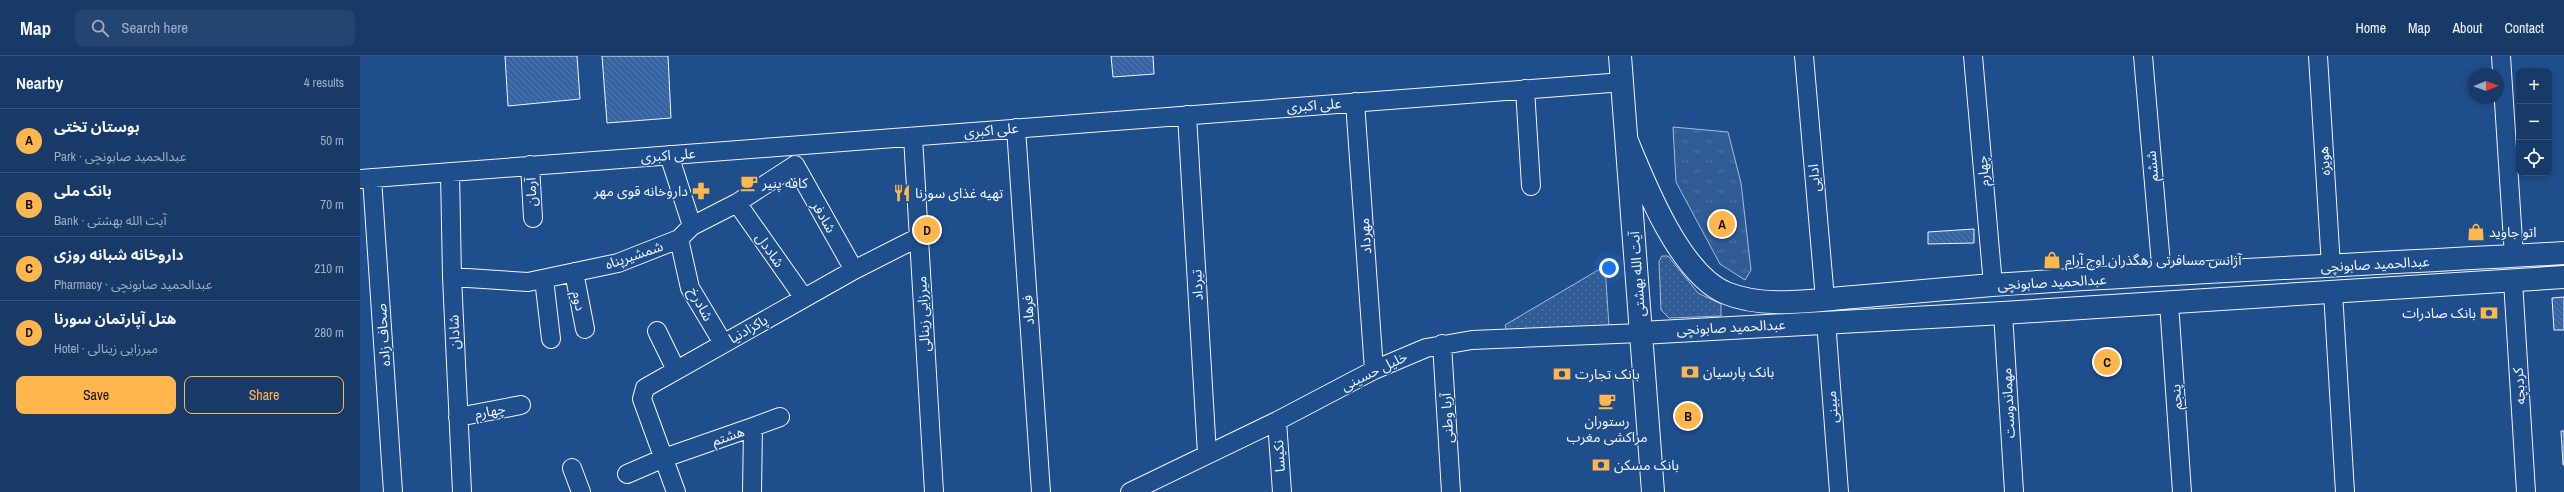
<!DOCTYPE html>
<meta charset="utf-8">
<style>
:root{--surface:#173a69;--page:#244571;--text:#f1f3f6;--muted:#9eadc0;--line:#36547d;--accent:#ffb74d}
body{margin:0;font-family:"Archivo Narrow","Noto Sans Arabic",sans-serif;background:var(--page);color:var(--text)}
.controls{position:absolute;right:12px;top:12px;display:grid;overflow:hidden;border-radius:8px;box-shadow:0 2px 6px #0003}
.controls button{width:36px;height:36px;display:grid;place-items:center;padding:0;border:0;border-bottom:1px solid var(--line);background:var(--surface);color:var(--text);font:20px sans-serif}
.compass{position:absolute;left:2108px;top:12px;width:36px;height:36px;border-radius:50%;background:var(--surface);box-shadow:0 2px 6px #0003;rotate:89deg}
.you{position:absolute;left:1249px;top:212px;width:14px;height:14px;margin:-10px;border:3px solid #fff;border-radius:50%;background:#1a73e8;box-shadow:0 0 0 6px #1a73e833}
.badge{display:grid;place-items:center;width:26px;height:26px;border-radius:50%;background:var(--accent);color:#111;font-size:13px;font-weight:700}
.pin{position:absolute;translate:-50% -50%;border:2px solid #fff;box-shadow:0 1px 4px #0006}
.list{margin:0;padding:0;list-style:none}
h2{display:flex;justify-content:space-between;align-items:center;height:52px;margin:0;padding:0 16px;font-size:17px}
h2 small{font-size:13px;font-weight:400;color:var(--muted)}
.list li{display:grid;grid-template-columns:26px 1fr auto;gap:12px;align-items:center;box-sizing:border-box;height:64px;padding:0 16px;border-top:1px solid var(--line)}
.list b{display:block;font-size:15px;white-space:nowrap}
.list p{margin:0;font-size:13px;white-space:nowrap;color:var(--muted)}
.list em{font-size:13px;font-style:normal;color:var(--muted)}
.actions{display:flex;gap:8px;padding:12px 16px}
.actions a{flex:1;padding:9px 0;border:1px solid var(--accent);border-radius:8px;text-align:center;font-size:14px;color:var(--accent)}
.actions .main{background:var(--accent);color:#111}
.icon{flex:none;width:22px;height:22px;fill:none;stroke:currentColor;stroke-width:2;stroke-linecap:round;stroke-linejoin:round}
.map{position:relative;flex:none;width:2204px;height:436px;overflow:hidden}
header{display:flex;align-items:center;gap:24px;box-sizing:border-box;height:56px;padding:0 20px;background:var(--surface);border-bottom:1px solid var(--line)}
header strong{font-size:19px}
nav{display:flex;gap:22px;margin-inline-start:auto;font-size:14px}
.search{width:280px;height:36px;background:var(--page);display:flex;align-items:center;gap:10px;box-sizing:border-box;padding:0 14px;border-radius:8px;color:var(--muted);font-size:15px}
main{display:flex}
aside{flex:1;background:var(--surface)}
.map>svg:first-child{display:block}
.grass{fill:url(#grass-dots);stroke:#a8bbd7}
.park{fill:url(#park-tufts);stroke:#a8bbd7}
.building{fill:url(#building-back-hatch);stroke:#f2f6ff}
.lines{fill:none;stroke-linecap:round;stroke-linejoin:round}
.minor-casing{stroke:#f2f6ff;stroke-width:20}
.major-casing{stroke:#f2f6ff;stroke-width:24}
.minor{stroke:#1f4e8c;stroke-width:18}
.major{stroke:#1f4e8c;stroke-width:22}
.labels{text-anchor:middle;stroke-width:3;stroke-linejoin:round;paint-order:stroke}
.street-label{font-size:14px;fill:#f2f6ff;stroke:#1f4e8c}
.poi-label{font-size:14px;fill:#f2f6ff;stroke:#1f4e8c;text-anchor:start}
</style>
<header>
<strong>Map</strong>
<div class="search"><svg class="icon" aria-label="search" viewBox="0 0 24 24"><circle cx="10" cy="10" r="6"/><path d="M15 15l6 6"/></svg>Search here</div>
<nav><a>Home</a><a>Map</a><a>About</a><a>Contact</a></nav>
</header>
<main>
<aside>
<h2>Nearby<small>4 results</small></h2>
<ul class="list">
<li><span class="badge">A</span><div><b>بوستان تختی</b><p>Park · عبدالحمید صابونچی</p></div><em>50 m</em></li>
<li><span class="badge">B</span><div><b>بانک ملی</b><p>Bank · آیت الله بهشتی</p></div><em>70 m</em></li>
<li><span class="badge">C</span><div><b>داروخانه شبانه روزی</b><p>Pharmacy · عبدالحمید صابونچی</p></div><em>210 m</em></li>
<li><span class="badge">D</span><div><b>هتل آپارتمان سورنا</b><p>Hotel · میرزایی زینالی</p></div><em>280 m</em></li>
</ul>
<div class="actions"><a class="main">Save</a><a>Share</a></div>
</aside>
<div class="map">
<svg width="2204" height="436" viewBox="0 0 2204 436">
<defs>
<pattern id="grass-dots" width="8" height="8" patternUnits="userSpaceOnUse"><rect width="8" height="8" fill="#305b95"/><path d="M2 2h.1M6 6h.1" fill="none" stroke="#4e73a5" stroke-width="1.8" stroke-linecap="round"/></pattern>
<pattern id="park-tufts" width="24" height="20" patternUnits="userSpaceOnUse"><rect width="24" height="20" fill="#305b95"/><path d="M3 7l-1-3M5 7V3M7 7l1-3M15 17l-1-3M17 17v-4M19 17l1-3" fill="none" stroke="#4e73a5"/></pattern>
<pattern id="building-back-hatch" width="6" height="6" patternUnits="userSpaceOnUse"><rect width="6" height="6" fill="#3563a3"/><path d="M-1 5l2 2M0 0l6 6M5-1l2 2" fill="none" stroke="#537ab1"/></pattern>
</defs>
<rect width="100%" height="100%" fill="#1f4e8c"/>
<!-- grass -->
<path class="grass" d="M1302,200H1308L1338,237L1361,248V260L1309,262L1301,254L1299,205Z
M1245,210L1249,271L1147,275L1145,269Z"/>
<!-- park -->
<path class="park" d="M1313,71L1368,76L1381,127L1391,214L1385,224L1360,208L1316,126Z"/>
<!-- building -->
<path class="building" d="M145,0H217L220,43L148,50Z
M242,0H308L311,62L247,67Z
M751,0H793L794,18L753,21Z
M1614,173V187L1568,188V176Z
M2204,241V274H2194L2192,242Z
M2201,375H2204V409H2203Z"/>
<g class="lines">
<!-- minor casing -->
<g class="minor-casing">
<path id="minor" d="M1444,0L1465,243
M1613,0L1633,229
M1783,0L1802,220
M1958,0L1971,210
M2141,0L2154,200
M1165,33L1171,130
M995,46L1014,314
M827,59L847,398
M656,72L681,436
M553,81L574,436
M309,99L332,170
M170,109L173,162
M90,116L92,221L102,436
M12,122L33,436
M0,123L1263,26
M377,147L444,242
M319,183L330,232L363,287
M214,216L225,273
M92,221L168,226L258,207L319,183L332,170L377,147L435,109L494,214
M184,223L191,283
M2153,225L2166,436
M1973,236L1985,436
M1809,247L1822,436
M1643,257L1654,436
M1466,265L1479,436
M297,275L316,314
M1082,288L1091,436
M98,361L161,349
M917,365L922,436
M393,371L420,361
M212,412L221,436
M267,418L304,402L393,371L392,436
M316,436L282,343L285,332L494,214L559,181
M770,436L917,365L1014,314L1066,292L1112,284L1281,277"/>
</g>
<!-- major casing -->
<g class="major-casing">
<path id="major" d="M1260,0L1293,436
M1267,85C1285,129 1320,218 1366,237C1404,253 1454,244 1494,241C1540,237 1586,233 1632,229C1823,216 2014,208 2204,197
M1281,277L1643,257L2204,221"/>
</g>
<!-- minor -->
<use href="#minor" class="minor"/>
<!-- major -->
<use href="#major" class="major"/>
</g>
<!-- icons -->
<defs>
<g id="cafe-bare" transform="scale(1.38)"><path d="M-5.5-4.5H6V0H3Q3 3.5 0 3.5H-2.5Q-5.5 3.5-5.5 0ZM3-3.2v2h1.7v-2ZM-6 4.5H4V6H-6Z" fill="#ffb74d" stroke="#1f4e8c" stroke-width="2.5" paint-order="stroke"/></g>
<g id="pharmacy-bare" transform="scale(1.38)"><path d="M-2-6h4v4h4v4h-4v4h-4v-4h-4v-4h4Z" fill="#ffb74d" stroke="#1f4e8c" stroke-width="2.5" paint-order="stroke"/></g>
<g id="restaurant-bare" transform="scale(1.38)"><path d="M-5-6h1v4h1v-4h1v4h1v-4h1v5L-1.5 .5V6h-2V.5L-5-1ZM5-6V6H3V1.5H1.5Q1.5-4 5-6Z" fill="#ffb74d" stroke="#1f4e8c" stroke-width="2.5" paint-order="stroke"/></g>
<g id="shop-bare" transform="scale(1.38)"><path d="M-5-2.5h2.3a2.7 3.5 0 0 1 5.4 0H5L5.5 6h-11ZM-1.5-2.5h3a1.5 2.3 0 0 0-3 0Z" fill="#ffb74d" stroke="#1f4e8c" stroke-width="2.5" paint-order="stroke"/></g>
<g id="bank-bare" transform="scale(1.38)"><path d="M-6-4H6V4H-6ZM0-2.3a2.3 2.3 0 1 0 0 4.6a2.3 2.3 0 1 0 0-4.6Z" fill="#ffb74d" stroke="#1f4e8c" stroke-width="2.5" paint-order="stroke"/></g>
</defs>
<g fill-rule="evenodd">
<use href="#cafe-bare" x="389" y="127"/>
<use href="#pharmacy-bare" x="341" y="135"/>
<use href="#restaurant-bare" x="542" y="137"/>
<use href="#shop-bare" x="2116" y="176"/>
<use href="#shop-bare" x="1692" y="204"/>
<use href="#bank-bare" x="2129" y="257"/>
<use href="#bank-bare" x="1330" y="316"/>
<use href="#bank-bare" x="1202" y="318"/>
<use href="#cafe-bare" x="1247" y="345"/>
<use href="#bank-bare" x="1241" y="409"/>
</g>
<g class="labels">
<!-- street labels -->
<g class="street-label">
<text transform="translate(954 49) rotate(-4)" y="5">علی‌ اکبری</text>
<text transform="translate(631 74) rotate(-5)" y="5">علی‌ اکبری</text>
<text transform="translate(308 99) rotate(-4)" y="5">علی‌ اکبری</text>
<text transform="translate(1964 105) rotate(-94)" y="5">هویزه</text>
<text transform="translate(1792 110) rotate(-95)" y="5">ششم</text>
<text transform="translate(1623 115) rotate(-95)" y="5">چهارم</text>
<text transform="translate(1454 122) rotate(-95)" y="5">ادایی</text>
<text transform="translate(171 136) rotate(-93)" y="5">آرمان</text>
<text transform="translate(464 161) rotate(60)" y="5">شادفر</text>
<text transform="translate(1005 180) rotate(-94)" y="5">مهرداد</text>
<text transform="translate(410 194) rotate(55)" y="5">شاددل</text>
<text transform="translate(274 199) rotate(-19)" y="5">شمشیرپناه</text>
<text transform="translate(2015 208) rotate(-3)" y="5">عبدالحمید صابونچی</text>
<text transform="translate(1277 218) rotate(-94)" y="5">آیت الله بهشتی</text>
<text transform="translate(1692 226) rotate(-3)" y="5">عبدالحمید صابونچی</text>
<text transform="translate(837 229) rotate(-93)" y="5">تیرداد</text>
<text transform="translate(219 245) rotate(79)" y="5">دوم</text>
<text transform="translate(341 248) rotate(62)" y="5">شادرخ</text>
<text transform="translate(668 254) rotate(-94)" y="5">فرهاد</text>
<text transform="translate(563 258) rotate(-93)" y="5">میرزایی زینالی</text>
<text transform="translate(1371 271) rotate(-3)" y="5">عبدالحمید صابونچی</text>
<text transform="translate(388 273) rotate(-30)" y="5">پاکزادنیا</text>
<text transform="translate(94 276) rotate(-92)" y="5">شادان</text>
<text transform="translate(23 279) rotate(-94)" y="5">صحاف زاده</text>
<text transform="translate(1014 315) rotate(-26)" y="5">خلیل حسینی</text>
<text transform="translate(2159 330) rotate(-94)" y="5">کردبچه</text>
<text transform="translate(1816 341) rotate(-94)" y="5">پنجم</text>
<text transform="translate(1648 347) rotate(-93)" y="5">مهماندوست</text>
<text transform="translate(1472 351) rotate(-94)" y="5">مبینی</text>
<text transform="translate(130 355) rotate(-11)" y="5">چهارم</text>
<text transform="translate(1087 362) rotate(-93)" y="5">آریا وطنی</text>
<text transform="translate(368 380) rotate(-19)" y="5">هشتم</text>
<text transform="translate(919 400) rotate(-94)" y="5">نکیسا</text>
</g>
<!-- poi labels -->
<g class="poi-label">
<text x="402" y="132">کافه پنیر</text>
<text x="328" y="140" text-anchor="end">داروخانه قوی مهر</text>
<text x="555" y="142">تهیه غذای سورنا</text>
<text x="2129" y="181">اتو جاوید</text>
<text x="1705" y="209">آژانس مسافرتی رهگذران اوج آرام</text>
<text x="2116" y="262" text-anchor="end">بانک صادرات</text>
<text x="1343" y="321">بانک پارسیان</text>
<text x="1215" y="323">بانک تجارت</text>
<text x="1247" y="370" text-anchor="middle">رستوران<tspan x="1247" dy="16">مراکشی مغرب</tspan></text>
<text x="1254" y="414">بانک مسکن</text>
</g>
</g>
</svg>
<div class="controls">
<button>+</button>
<button>−</button>
<button><svg class="icon" aria-label="locate" viewBox="0 0 24 24"><circle cx="12" cy="12" r="6"/><path d="M12 2v4M12 18v4M2 12h4M18 12h4"/></svg></button>
</div>
<svg class="compass" viewBox="-18 -18 36 36"><path d="M0-13l5 13h-10z" fill="#e53935"/><path d="M0 13l5-13h-10z" fill="#9eadc0"/></svg>
<div class="you"></div>
<div class="pin badge" style="left:1362px;top:168px">A</div>
<div class="pin badge" style="left:1328px;top:360px">B</div>
<div class="pin badge" style="left:1747px;top:306px">C</div>
<div class="pin badge" style="left:567px;top:174px">D</div>
</div>
</main>
